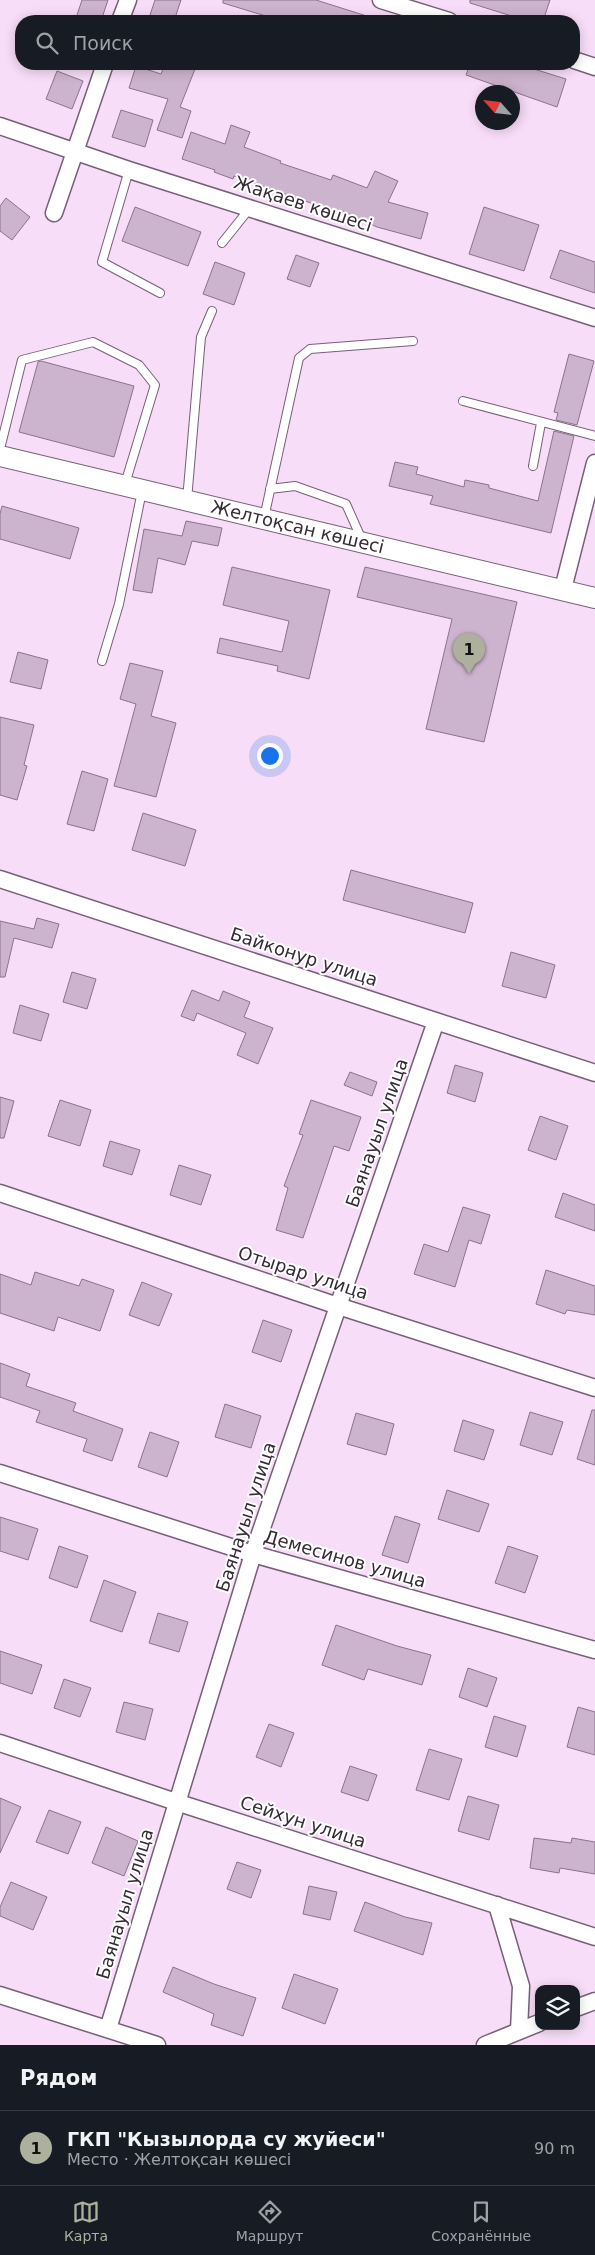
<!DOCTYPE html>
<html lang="ru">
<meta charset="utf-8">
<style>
:root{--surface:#171b24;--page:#20242c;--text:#f1f3f6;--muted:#9ea1a6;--line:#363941;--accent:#acb09c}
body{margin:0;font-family:"DejaVu Sans",sans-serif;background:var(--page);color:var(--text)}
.controls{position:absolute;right:15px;bottom:15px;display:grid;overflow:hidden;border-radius:10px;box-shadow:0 2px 12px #0003}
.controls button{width:45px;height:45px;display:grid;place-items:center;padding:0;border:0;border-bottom:1px solid var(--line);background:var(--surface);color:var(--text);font:25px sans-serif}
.compass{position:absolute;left:475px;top:85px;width:45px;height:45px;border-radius:50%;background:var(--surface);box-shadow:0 2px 12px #0003;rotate:297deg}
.you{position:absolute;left:269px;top:755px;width:18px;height:18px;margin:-12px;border:4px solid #fff;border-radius:50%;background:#1a73e8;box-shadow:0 0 0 8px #1a73e833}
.badge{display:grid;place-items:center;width:32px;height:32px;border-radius:50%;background:var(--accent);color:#111;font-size:16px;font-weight:700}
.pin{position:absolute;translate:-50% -41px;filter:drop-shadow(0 1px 2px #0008)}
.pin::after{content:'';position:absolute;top:26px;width:18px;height:15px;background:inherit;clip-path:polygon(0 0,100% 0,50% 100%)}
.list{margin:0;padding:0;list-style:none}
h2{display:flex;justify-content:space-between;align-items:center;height:65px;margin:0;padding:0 20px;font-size:21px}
h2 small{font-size:16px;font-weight:400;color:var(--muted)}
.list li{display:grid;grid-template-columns:32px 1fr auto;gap:15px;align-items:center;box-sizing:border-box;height:75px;padding:0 20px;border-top:1px solid var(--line)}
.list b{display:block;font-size:19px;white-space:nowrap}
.list p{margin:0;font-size:16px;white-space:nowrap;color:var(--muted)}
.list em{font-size:16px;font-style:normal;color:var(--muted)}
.icon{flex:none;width:28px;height:28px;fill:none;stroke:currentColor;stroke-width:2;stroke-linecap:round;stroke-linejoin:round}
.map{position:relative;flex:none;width:595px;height:2045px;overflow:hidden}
.search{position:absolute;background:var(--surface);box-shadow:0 2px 12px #0003;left:15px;right:15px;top:15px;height:55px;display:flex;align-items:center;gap:12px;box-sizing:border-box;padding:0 18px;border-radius:20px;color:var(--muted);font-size:19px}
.sheet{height:140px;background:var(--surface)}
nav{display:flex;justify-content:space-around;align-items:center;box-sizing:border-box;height:70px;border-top:1px solid var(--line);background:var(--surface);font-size:14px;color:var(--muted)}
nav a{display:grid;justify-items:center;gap:2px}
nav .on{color:var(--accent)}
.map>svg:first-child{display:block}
.building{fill:#cdb4ce;stroke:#8b738c}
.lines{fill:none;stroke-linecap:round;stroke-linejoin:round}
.service-casing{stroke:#776077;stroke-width:10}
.minor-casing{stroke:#776077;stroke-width:19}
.tertiary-casing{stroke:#776077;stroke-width:22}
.service{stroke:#fff;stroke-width:8}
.minor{stroke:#fff;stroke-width:16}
.tertiary{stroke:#fff;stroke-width:20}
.labels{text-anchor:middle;stroke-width:4;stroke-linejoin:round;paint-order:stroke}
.street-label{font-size:18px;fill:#352b35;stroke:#fff}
</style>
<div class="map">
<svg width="595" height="2045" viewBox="0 0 595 2045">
<rect width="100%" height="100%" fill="#f7ddf8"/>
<!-- building -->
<path class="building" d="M82,0H108L101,21H75Z
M155,0H181L174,21H148Z
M223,0H316L373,18L372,21H282L223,3Z
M470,0H550L543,21H517L518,18L470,3Z
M165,64H182L195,69L180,107L191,111L182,138L157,130L168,99L129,88L136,66L161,74Z
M470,64H518L566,79L557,107L466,75Z
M57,71L83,81L72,109L46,99Z
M121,110L153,120L145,147L112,137Z
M231,125L250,132L244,147L281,161L280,163L331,180L333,175L367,188L375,171L398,181L388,202L428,213L421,239L377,227L343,211L342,214L234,176L233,179L214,172L215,170L182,159L191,132L225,144Z
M6,198L30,217L12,240L0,231V206Z
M135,207L201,232L188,266L122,241Z
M484,207L539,225L524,271L469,254Z
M560,250L595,262V293L550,278Z
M296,255L319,263L310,287L287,279Z
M215,262L245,273L234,305L203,294Z
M569,354L594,361L577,425L556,420L558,413L554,412Z
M41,361L134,386L114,457L19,432L38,362Z
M554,431L574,436L551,533L430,504L433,496L389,486L395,462L418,467L416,474L464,487L465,480L489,485V488L538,501Z
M2,506L79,528L70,559L0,539V514Z
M186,521L222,528L218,546L192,541L185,565L158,558L152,593L133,590L144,529L182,536Z
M232,567L330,590L309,679L277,671L278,666L217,653L220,638L282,652L289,621L223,605Z
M365,567L517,602L484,742L426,729L452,619L357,597Z
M18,652L48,660L41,689L10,682Z
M130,663L163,671L151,716L176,723L156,797L114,786L136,704L120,699Z
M0,717L34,725L24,765L27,766L17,800L0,795Z
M82,771L108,779L94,831L67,824Z
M143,813L196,830L185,866L132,850Z
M351,870L473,903L465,933L343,900Z
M37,918L59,924L52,948L14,938L5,977H0V921L34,929Z
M511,952L555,965L546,998L502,986Z
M72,972L96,979L87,1009L63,1002Z
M192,990L219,1001L223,991L250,1002L244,1017L273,1028L258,1064L237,1055L246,1033L197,1013L194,1021L181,1016Z
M20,1005L49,1014L41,1041L13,1033Z
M455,1065L483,1073L475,1102L447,1093Z
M350,1072L377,1082L372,1096L344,1085Z
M0,1097L14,1101L4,1138H0Z
M60,1100L91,1110L80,1146L48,1136Z
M311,1100L361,1117L349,1151L334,1146L303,1238L276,1230L288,1188L284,1186L303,1135L299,1134Z
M540,1116L568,1126L556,1160L528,1150Z
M110,1141L140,1150L132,1175L103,1166Z
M179,1165L211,1175L201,1205L170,1195Z
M563,1193L595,1205V1231L555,1217Z
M463,1207L490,1215L481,1244L469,1240L455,1287L414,1274L424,1244L448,1252Z
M546,1270L595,1286V1315L567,1310L565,1314L536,1304Z
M35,1272L79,1286L82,1279L114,1290L100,1331L58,1317L54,1331L0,1313V1274L31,1285Z
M142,1282L172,1294L159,1326L129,1315Z
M263,1320L292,1330L281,1362L252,1352Z
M0,1363L30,1374L26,1386L76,1403L73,1411L123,1429L112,1461L83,1451L87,1439L36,1422L40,1411L0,1397Z
M225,1404L261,1416L251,1448L215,1437Z
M592,1410H595V1465L577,1459Z
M530,1412L563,1422L552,1455L520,1445Z
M356,1413L394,1424L386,1455L347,1444Z
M463,1420L494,1430L484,1460L454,1451Z
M150,1432L179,1442L167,1477L138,1467Z
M447,1490L489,1504L479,1532L438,1519Z
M395,1516L420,1524L408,1563L382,1555Z
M0,1517L38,1529L28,1560L0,1551Z
M59,1546L88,1556L77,1588L49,1578Z
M508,1546L538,1556L525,1593L495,1583Z
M104,1580L136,1592L122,1632L90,1621Z
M158,1613L188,1622L179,1652L149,1643Z
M336,1625L397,1646L431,1655L422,1685L368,1669L364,1680L322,1665Z
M0,1651L42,1665L32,1694L0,1683Z
M468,1668L497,1678L487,1707L459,1697Z
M64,1679L91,1688L80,1717L54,1708Z
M124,1702L153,1709L145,1740L116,1732Z
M578,1707L595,1712V1755L567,1747Z
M494,1716L526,1726L517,1757L485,1747Z
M269,1724L294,1733L281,1767L256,1757Z
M429,1749L462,1759L449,1800L416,1790Z
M350,1766L377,1775L368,1801L341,1792Z
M468,1796L499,1805L489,1840L458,1831Z
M0,1798L21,1807L0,1853Z
M49,1810L81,1822L68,1854L36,1842Z
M106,1827L138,1841L124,1876L92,1863Z
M534,1838L571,1843L572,1838L595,1842V1874L560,1868L559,1873L530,1868Z
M237,1862L261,1870L251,1898L227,1889Z
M11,1882L47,1897L33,1930L0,1916V1907Z
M309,1886L337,1892L330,1920L303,1914Z
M365,1902L405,1917L432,1923L423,1955L354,1931Z
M173,1967L214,1984L256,1998L243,2036L211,2025L214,2014L163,1992Z
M294,1974L338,1989L325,2024L282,2008Z"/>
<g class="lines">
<!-- service casing -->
<g class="service-casing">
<path id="service" d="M129,170L102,262L160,293
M222,243L250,208
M463,401L595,436
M0,449L22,360L93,342L139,365L155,385L125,484
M533,466L541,423
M270,489L295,486L346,504L362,540
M187,500L201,337L212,311
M264,518L299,358L310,349L413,341
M102,661L119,604L142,491"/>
</g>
<!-- minor casing -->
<g class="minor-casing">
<path id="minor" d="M381,0L449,21
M120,21L128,0
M574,60L595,67
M0,126L129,170L595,318
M54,213L105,64
M563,589L595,463
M0,879L595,1073
M0,1193L338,1306L595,1388
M0,1473L253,1554L595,1650
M0,1743L176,1802L595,1937
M497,1905L521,1986L519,2031
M0,1995L157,2045
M576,2008L595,2001
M108,2029L253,1554L436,1021
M485,2045L539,2023"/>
</g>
<!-- tertiary casing -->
<g class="tertiary-casing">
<g id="tertiary">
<path id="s1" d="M0,456L595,598"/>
</g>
</g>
<!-- service -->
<use href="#service" class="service"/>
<!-- minor -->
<use href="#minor" class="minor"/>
<!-- tertiary -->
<use href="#tertiary" class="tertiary"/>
</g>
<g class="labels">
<!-- street labels -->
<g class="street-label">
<text transform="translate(303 204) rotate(18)" y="6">Жақаев көшесі</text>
<text dy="6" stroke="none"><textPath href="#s1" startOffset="306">Желтоқсан көшесі</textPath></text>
<text transform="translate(304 957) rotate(18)" y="6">Байконур улица</text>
<text transform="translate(377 1133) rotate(-71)" y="6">Баянауыл улица</text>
<text transform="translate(303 1273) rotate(18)" y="6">Отырар улица</text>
<text transform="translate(246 1517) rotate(-72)" y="6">Баянауыл улица</text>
<text transform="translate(345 1559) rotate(16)" y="6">Демесинов улица</text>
<text transform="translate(303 1822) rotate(18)" y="6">Сейхун улица</text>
<text transform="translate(125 1904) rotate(-73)" y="6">Баянауыл улица</text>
</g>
</g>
</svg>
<div class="controls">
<button><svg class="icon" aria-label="layers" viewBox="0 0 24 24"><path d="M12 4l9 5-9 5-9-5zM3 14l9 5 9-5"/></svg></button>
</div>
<svg class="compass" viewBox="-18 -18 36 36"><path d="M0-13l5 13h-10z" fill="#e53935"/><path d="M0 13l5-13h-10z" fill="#9ea1a6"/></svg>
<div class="you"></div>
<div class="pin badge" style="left:469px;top:674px">1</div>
<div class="search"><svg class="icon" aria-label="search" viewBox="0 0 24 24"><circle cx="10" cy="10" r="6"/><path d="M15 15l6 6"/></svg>Поиск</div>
</div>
<section class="sheet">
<h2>Рядом<small></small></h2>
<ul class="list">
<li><span class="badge">1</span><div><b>ГКП &quot;Кызылорда су жуйеси&quot;</b><p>Место · Желтоқсан көшесі</p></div><em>90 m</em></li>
</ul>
</section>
<nav>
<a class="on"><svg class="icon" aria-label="map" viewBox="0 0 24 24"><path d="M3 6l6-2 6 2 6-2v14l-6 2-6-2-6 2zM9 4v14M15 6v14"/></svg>Карта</a>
<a><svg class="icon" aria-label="directions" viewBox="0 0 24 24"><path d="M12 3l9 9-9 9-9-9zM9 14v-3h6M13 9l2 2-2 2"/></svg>Маршрут</a>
<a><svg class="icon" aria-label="saved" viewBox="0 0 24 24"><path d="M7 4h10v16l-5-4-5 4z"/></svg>Сохранённые</a>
</nav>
